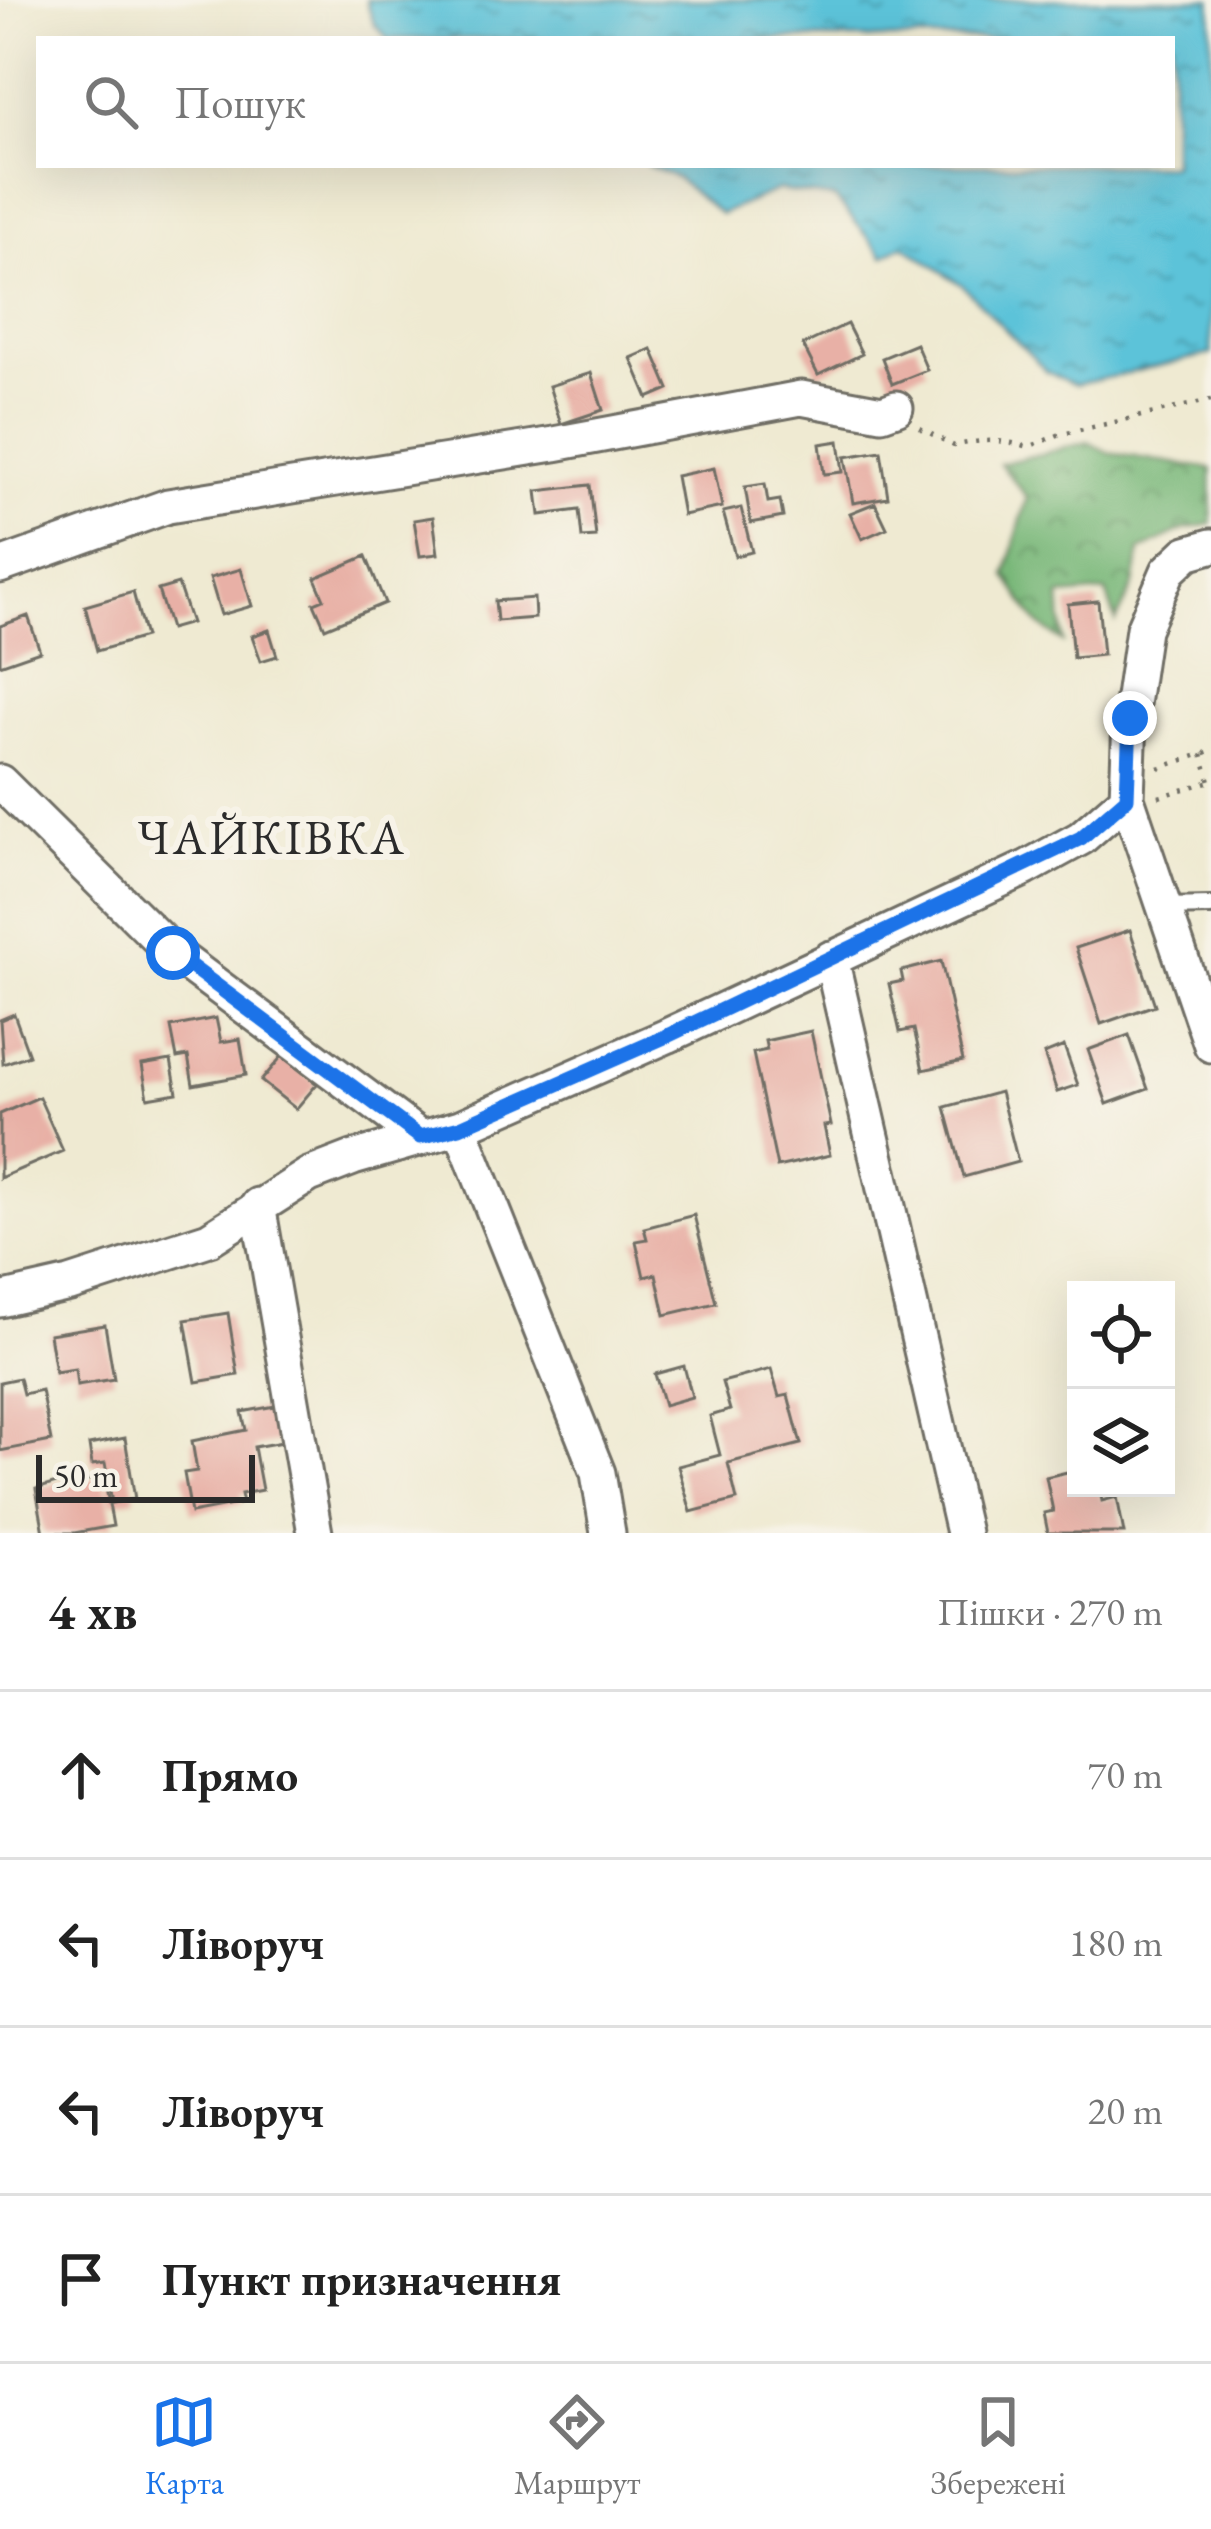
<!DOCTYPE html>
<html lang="uk">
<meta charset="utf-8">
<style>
:root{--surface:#fff;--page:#f2f2f2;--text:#222;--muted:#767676;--line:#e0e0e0;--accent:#1a73e8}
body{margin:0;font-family:"EB Garamond",serif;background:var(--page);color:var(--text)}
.controls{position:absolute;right:36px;bottom:36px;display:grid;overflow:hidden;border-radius:0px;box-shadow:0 12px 48px #0002}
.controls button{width:108px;height:108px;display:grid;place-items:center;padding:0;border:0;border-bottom:3px solid var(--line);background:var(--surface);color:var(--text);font:60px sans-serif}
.scale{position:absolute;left:36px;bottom:30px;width:219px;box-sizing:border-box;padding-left:12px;border:6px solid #2b2b2b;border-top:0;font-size:33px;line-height:42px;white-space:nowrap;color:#2b2b2b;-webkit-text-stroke:9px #f7f3e8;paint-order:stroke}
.stop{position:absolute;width:36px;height:36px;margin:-27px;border:9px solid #1a73e8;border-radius:50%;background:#fff}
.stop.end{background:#1a73e8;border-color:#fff;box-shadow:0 3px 12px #0008}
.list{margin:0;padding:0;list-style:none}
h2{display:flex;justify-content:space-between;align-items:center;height:156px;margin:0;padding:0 48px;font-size:51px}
h2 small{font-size:39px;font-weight:400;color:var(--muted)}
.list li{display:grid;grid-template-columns:78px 1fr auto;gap:36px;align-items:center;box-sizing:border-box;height:168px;padding:0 48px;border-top:3px solid var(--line)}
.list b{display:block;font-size:45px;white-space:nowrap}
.list em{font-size:39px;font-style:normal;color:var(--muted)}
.icon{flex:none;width:66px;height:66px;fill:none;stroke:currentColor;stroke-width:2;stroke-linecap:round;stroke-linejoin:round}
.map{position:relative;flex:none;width:1211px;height:1533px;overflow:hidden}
.search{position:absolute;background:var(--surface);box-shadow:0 12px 48px #0002;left:36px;right:36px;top:36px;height:132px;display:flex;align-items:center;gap:30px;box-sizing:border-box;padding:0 42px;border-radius:0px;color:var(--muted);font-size:45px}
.sheet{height:828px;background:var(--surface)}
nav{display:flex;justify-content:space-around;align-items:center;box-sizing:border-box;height:168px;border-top:3px solid var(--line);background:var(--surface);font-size:33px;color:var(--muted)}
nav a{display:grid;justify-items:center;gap:6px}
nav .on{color:var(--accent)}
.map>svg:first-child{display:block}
.forest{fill:url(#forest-crowns);stroke:#527252;stroke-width:3}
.water{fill:url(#water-ripples);stroke:#447782;stroke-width:3}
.building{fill:#e8b0a6}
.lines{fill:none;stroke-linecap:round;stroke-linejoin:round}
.lane-casing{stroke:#706e65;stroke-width:22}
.street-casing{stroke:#706e65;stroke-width:39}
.path{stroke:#706e65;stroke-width:4.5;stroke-dasharray:3 9;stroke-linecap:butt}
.lane{stroke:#fff;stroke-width:16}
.street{stroke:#fff;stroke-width:33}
.route{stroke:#1a73e8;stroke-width:15}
.labels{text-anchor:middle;stroke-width:12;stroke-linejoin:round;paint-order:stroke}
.quarter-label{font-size:48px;letter-spacing:3px;fill:#2b2b2b;stroke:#f7f3e8}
</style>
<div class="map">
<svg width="1211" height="1533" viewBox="0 0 1211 1533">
<defs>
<pattern id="forest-crowns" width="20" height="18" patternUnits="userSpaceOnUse" patternTransform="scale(3)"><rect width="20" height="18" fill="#79b879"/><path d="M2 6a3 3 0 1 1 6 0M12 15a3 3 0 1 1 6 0" fill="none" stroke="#639663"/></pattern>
<pattern id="water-ripples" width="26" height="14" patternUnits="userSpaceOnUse" patternTransform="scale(3)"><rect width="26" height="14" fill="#5cc3d9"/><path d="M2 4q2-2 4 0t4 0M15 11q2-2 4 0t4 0" fill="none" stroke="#4c9fb0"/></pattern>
</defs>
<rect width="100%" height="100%" fill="#f7f3e8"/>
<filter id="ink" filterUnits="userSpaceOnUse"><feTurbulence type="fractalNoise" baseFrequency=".00833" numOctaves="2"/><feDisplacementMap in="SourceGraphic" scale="24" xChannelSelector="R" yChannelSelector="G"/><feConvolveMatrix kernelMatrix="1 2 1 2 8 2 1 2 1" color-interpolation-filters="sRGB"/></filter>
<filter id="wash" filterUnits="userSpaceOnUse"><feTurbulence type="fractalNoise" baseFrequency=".004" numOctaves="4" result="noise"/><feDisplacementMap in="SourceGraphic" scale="48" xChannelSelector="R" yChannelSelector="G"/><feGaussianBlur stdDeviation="2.7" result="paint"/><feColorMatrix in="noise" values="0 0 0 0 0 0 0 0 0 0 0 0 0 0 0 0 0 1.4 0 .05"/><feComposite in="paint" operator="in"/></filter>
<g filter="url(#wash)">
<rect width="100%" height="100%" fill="#efead2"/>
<!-- forest -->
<path class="forest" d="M1088,442L1109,453L1211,469V524L1185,529L1140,551L1134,585L1116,621L1106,592L1060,596L1063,642L1038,624L1006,576L1027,497L1000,464Z"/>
<!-- water -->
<path class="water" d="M366,0H1211V354L1075,385L1047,372L962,285L903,245L884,256L835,198L778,190L720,214L675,177L646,165H1172V39H388L374,24Z"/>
<g id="blocks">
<!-- building -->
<path class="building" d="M847,324L862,354L818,375L803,345Z
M916,344L927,370L892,384L882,358Z
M652,349L669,389L648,398L631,358Z
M591,373L603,410L561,424L549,386Z
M839,441L843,472L824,474L820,444Z
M881,451L888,497L853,503L845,457Z
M714,468L722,507L683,515L676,476Z
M765,484L768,502L780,500L783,517L751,523L745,487Z
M590,485L596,537L582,538L579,510L540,515L537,491Z
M875,503L887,528L862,539L850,513Z
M741,508L752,552L735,556L723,512Z
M433,517L438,554L420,556L414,520Z
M366,556L385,603L325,628L314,603L324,599L315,578Z
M241,569L252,606L221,615L210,578Z
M178,584L191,623L170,629L158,590Z
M133,592L145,637L97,651L85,606Z
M534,598L535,618L497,621L495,601Z
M1098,601L1103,655L1073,658L1068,604Z
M28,616L40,651L0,665V626Z
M269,630L277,656L261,661L252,636Z
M1130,930L1155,1005L1101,1024L1076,948Z
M941,961L963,1061L923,1070L914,1029L900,1032L889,984L903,981L901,971Z
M14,1014L29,1055L3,1064L0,1020Z
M216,1018L221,1042L240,1039L246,1075L193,1085L188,1056L177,1058L171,1027Z
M811,1031L831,1125L824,1126L830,1155L777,1167L753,1053L767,1050L765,1041Z
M1129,1035L1148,1089L1107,1104L1088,1050Z
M1064,1046L1078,1085L1057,1092L1044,1054Z
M282,1056L317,1084L296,1109L261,1081Z
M171,1060L177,1093L148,1098L142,1065Z
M1000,1092L1018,1162L964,1177L945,1107Z
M39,1097L63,1151L0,1178V1114Z
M694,1215L716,1303L665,1315L656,1274L644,1277L636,1241L647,1239L644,1228Z
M228,1313L238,1375L196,1382L185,1320Z
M105,1325L114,1379L77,1385L75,1369L55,1372L49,1334Z
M684,1366L692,1397L664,1405L655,1374Z
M771,1369L779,1397L788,1395L801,1444L728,1463L737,1500L691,1512L678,1466L720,1455L710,1416L730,1410L722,1382Z
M19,1378L23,1394L41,1390L51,1441L0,1451V1382Z
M275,1406L282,1442L254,1447L262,1490L241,1494L243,1503L191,1513L184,1473L197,1471L192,1441L246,1430L242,1412Z
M125,1438L135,1499L112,1503L105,1463L92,1465L89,1445Z
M1076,1470V1488H1099L1102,1501L1117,1497L1124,1533H1048L1044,1513L1053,1511L1046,1477Z
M80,1476L82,1481L104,1477L113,1526L74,1533H44L36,1489Z"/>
</g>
</g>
<g filter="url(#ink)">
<use href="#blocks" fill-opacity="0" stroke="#706e65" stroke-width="3"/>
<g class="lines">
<!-- lane casing -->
<g class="lane-casing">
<path id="lane" d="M1164,907L1211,906"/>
</g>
<!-- street casing -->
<g class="street-casing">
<path id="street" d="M1211,546L1187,553L1168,571L1143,629L1130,718L1127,798L1211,1045
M0,566L168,506L554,444L801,398L882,413L896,408
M0,782L173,953L420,1137
M831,958L963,1533
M460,1127L598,1473L608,1533
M258,1205L315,1533
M0,1300L70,1284L209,1239L309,1175L353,1158L460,1127L667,1036L1026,868L1081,838L1127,798"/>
</g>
<!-- path -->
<path class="path" d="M920,428L954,446C981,439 1002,439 1029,447L1058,435L1211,400
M1202,754L1210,781
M1159,768L1211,751
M1159,797L1211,781"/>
<!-- lane -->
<use href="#lane" class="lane"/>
<!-- street -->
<use href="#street" class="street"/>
</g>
</g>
<g class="lines" filter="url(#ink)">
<!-- route -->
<path class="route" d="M173,953L420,1137L460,1127L667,1036L1081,838L1127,798L1130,718"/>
</g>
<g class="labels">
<!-- quarter labels -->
<g class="quarter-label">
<text x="272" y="854">ЧАЙКІВКА</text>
</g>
</g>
</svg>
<div class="controls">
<button><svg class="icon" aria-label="locate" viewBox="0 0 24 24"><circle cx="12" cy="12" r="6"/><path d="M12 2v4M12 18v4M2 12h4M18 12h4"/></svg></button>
<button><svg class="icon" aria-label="layers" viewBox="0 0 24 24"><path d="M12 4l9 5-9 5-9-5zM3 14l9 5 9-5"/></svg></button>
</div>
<div class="scale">50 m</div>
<div class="stop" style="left:173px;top:953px"></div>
<div class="stop end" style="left:1130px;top:718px"></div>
<div class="search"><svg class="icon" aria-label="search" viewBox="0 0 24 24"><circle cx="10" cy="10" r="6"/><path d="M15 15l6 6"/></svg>Пошук</div>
</div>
<section class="sheet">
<h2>4 хв<small>Пішки · 270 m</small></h2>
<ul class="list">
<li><svg class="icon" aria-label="ahead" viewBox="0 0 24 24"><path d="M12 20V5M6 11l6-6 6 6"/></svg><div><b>Прямо</b></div><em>70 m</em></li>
<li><svg class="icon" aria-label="left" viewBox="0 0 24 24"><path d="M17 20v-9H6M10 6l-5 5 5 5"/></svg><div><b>Ліворуч</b></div><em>180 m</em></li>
<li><svg class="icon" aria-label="left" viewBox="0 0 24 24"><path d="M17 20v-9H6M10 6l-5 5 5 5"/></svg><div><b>Ліворуч</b></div><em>20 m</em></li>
<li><svg class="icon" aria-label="arrive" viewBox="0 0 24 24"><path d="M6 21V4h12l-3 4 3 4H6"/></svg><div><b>Пункт призначення</b></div></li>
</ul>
</section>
<nav>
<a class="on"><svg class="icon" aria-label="map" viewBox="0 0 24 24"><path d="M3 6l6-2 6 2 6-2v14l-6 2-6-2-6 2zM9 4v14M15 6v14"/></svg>Карта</a>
<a><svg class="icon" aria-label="directions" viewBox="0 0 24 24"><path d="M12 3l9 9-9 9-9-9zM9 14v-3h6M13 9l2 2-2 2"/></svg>Маршрут</a>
<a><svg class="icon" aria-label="saved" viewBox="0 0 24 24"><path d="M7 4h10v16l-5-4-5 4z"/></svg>Збережені</a>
</nav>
